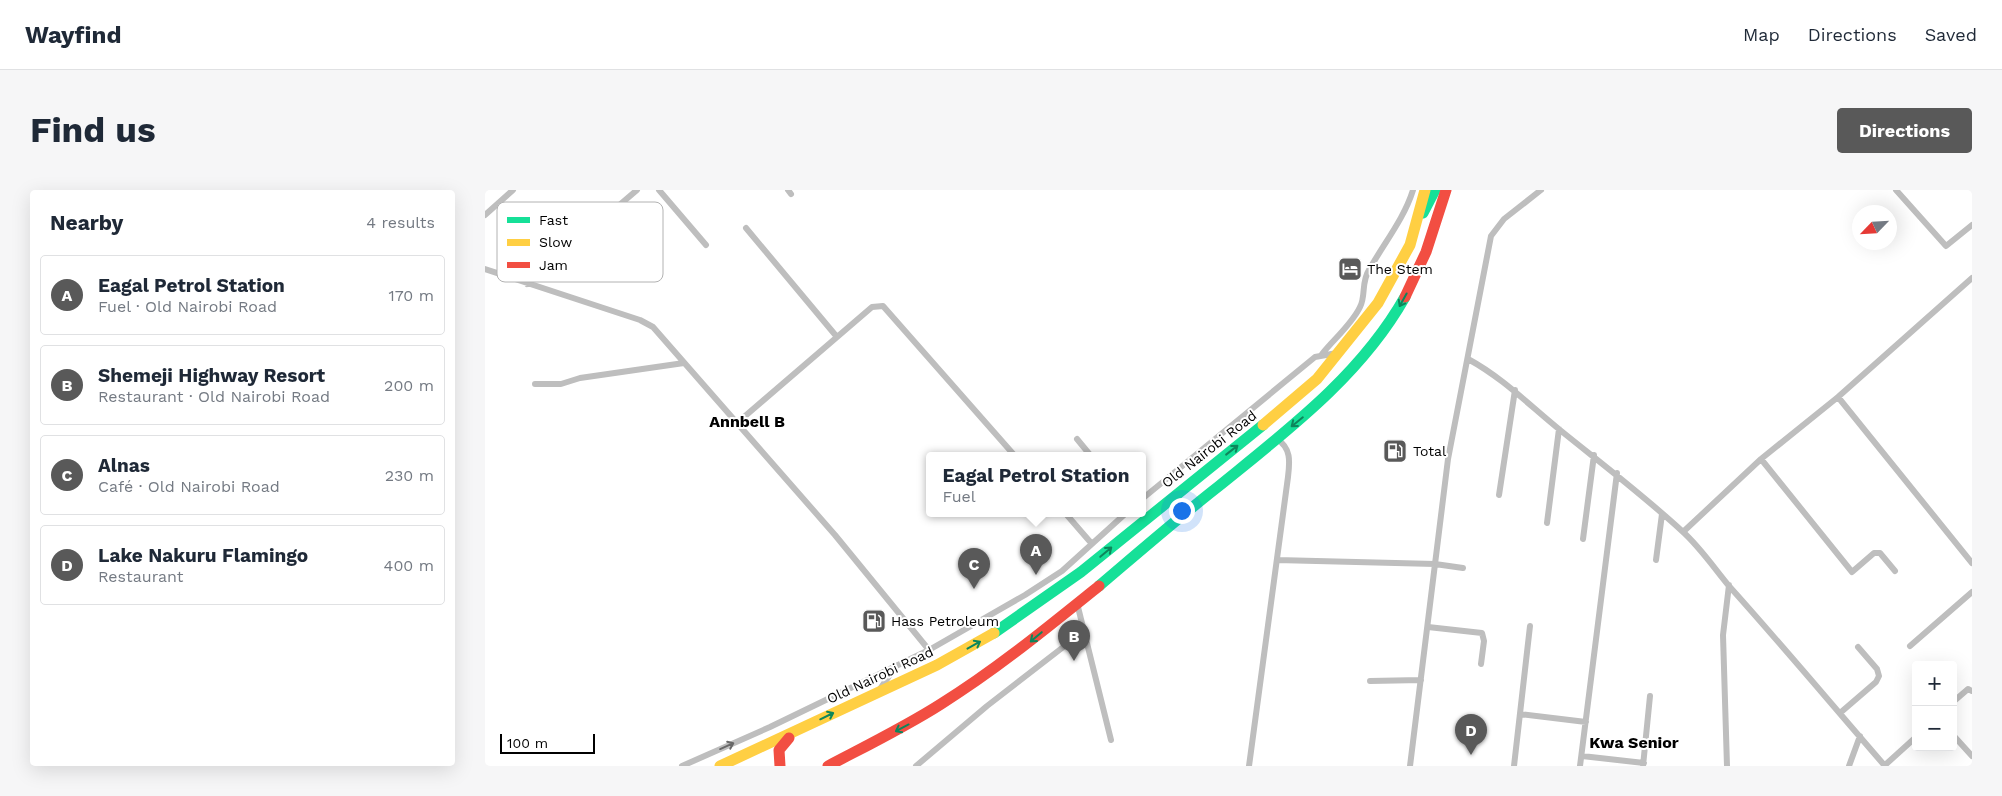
<!DOCTYPE html>
<meta charset="utf-8">
<style>
:root{--surface:#fff;--page:#f6f6f7;--text:#1f2937;--muted:#747a83;--line:#e0e1e3;--accent:#595959}
body{margin:0;font-family:"Work Sans",sans-serif;background:var(--page);color:var(--text)}
.controls{position:absolute;right:15px;bottom:15px;display:grid;overflow:hidden;border-radius:5px;box-shadow:0 5px 20px #0002}
.controls button{width:45px;height:45px;display:grid;place-items:center;padding:0;border:0;border-bottom:1px solid var(--line);background:var(--surface);color:var(--text);font:25px sans-serif}
.compass{position:absolute;left:1367px;top:15px;width:45px;height:45px;border-radius:50%;background:var(--surface);box-shadow:0 5px 20px #0002;rotate:245deg}
.scale{position:absolute;left:15px;bottom:12px;width:95px;box-sizing:border-box;padding-left:5px;border:2px solid #000;border-top:0;font-size:14px;line-height:18px;white-space:nowrap;color:#000;-webkit-text-stroke:4px #fff;paint-order:stroke}
.you{position:absolute;left:696px;top:320px;width:18px;height:18px;margin:-12px;border:4px solid #fff;border-radius:50%;background:#1a73e8;box-shadow:0 0 0 8px #1a73e833}
.badge{display:grid;place-items:center;width:32px;height:32px;border-radius:50%;background:var(--accent);color:#fff;font-size:16px;font-weight:700}
.pin{position:absolute;translate:-50% -41px;filter:drop-shadow(0 1px 2px #0008)}
.pin::after{content:'';position:absolute;top:26px;width:18px;height:15px;background:inherit;clip-path:polygon(0 0,100% 0,50% 100%)}
.popup{position:absolute;left:441px;top:262px;width:220px;height:65px;box-sizing:border-box;display:grid;place-content:center;border-radius:5px;background:var(--surface);filter:drop-shadow(0 1px 4px #0005);font-size:16px;white-space:nowrap;color:var(--muted)}
.popup b{font-size:19px;color:var(--text)}
.popup::after{content:'';position:absolute;left:50%;top:100%;margin-left:-10px;border:10px solid transparent;border-top-color:var(--surface)}
.list{margin:0;padding:0;list-style:none}
h2{display:flex;justify-content:space-between;align-items:center;height:65px;margin:0;padding:0 20px;font-size:21px}
h2 small{font-size:16px;font-weight:400;color:var(--muted)}
.list li{display:grid;grid-template-columns:32px 1fr auto;gap:15px;align-items:center;box-sizing:border-box;height:80px;margin:0 10px 10px;padding:0 10px;border:1px solid var(--line);border-radius:5px}
.list b{display:block;font-size:19px;white-space:nowrap}
.list p{margin:0;font-size:16px;white-space:nowrap;color:var(--muted)}
.list em{font-size:16px;font-style:normal;color:var(--muted)}
.map{position:relative;flex:none;width:1487px;height:576px;overflow:hidden;border-radius:5px}
header{display:flex;align-items:center;gap:30px;box-sizing:border-box;height:70px;padding:0 25px;background:var(--surface);border-bottom:1px solid var(--line)}
header strong{font-size:24px}
nav{display:flex;gap:28px;margin-inline-start:auto;font-size:18px}
.intro{display:flex;align-items:center;justify-content:space-between;box-sizing:border-box;height:120px;padding:0 30px}
h1{margin:0;font-size:35px}
.button{padding:12px 22px;border-radius:5px;background:var(--accent);color:#fff;font-size:18px;font-weight:700}
main{display:flex;gap:30px;padding:0 30px}
aside{flex:1;background:var(--surface);border-radius:5px;box-shadow:0 5px 20px #0002}
.map>svg:first-child{display:block}
.lines{fill:none;stroke-linecap:round;stroke-linejoin:round}
.street{stroke:#bebebe;stroke-width:6}
.fast{stroke:#16e098;stroke-width:11}
.slow{stroke:#ffcf43;stroke-width:11}
.jam{stroke:#f24e42;stroke-width:11}
.oneway{stroke:#0d865b}
.oneway2{stroke:#686868}
.labels{text-anchor:middle;stroke-width:4;stroke-linejoin:round;paint-order:stroke}
.poi-label{font-size:14px;fill:#000;stroke:#fff;text-anchor:start}
.street-label{font-size:14px;fill:#000;stroke:#fff}
.quarter-label{font-size:16px;font-weight:bold;fill:#000;stroke:#fff}
.key{fill:#fff;stroke:#b2b2b2;stroke-width:1}
.key-label{font-size:14px;fill:#000}
</style>
<header>
<strong>Wayfind</strong>
<nav><a>Map</a><a>Directions</a><a>Saved</a></nav>
</header>
<div class="intro"><h1>Find us</h1><a class="button">Directions</a></div>
<main>
<aside>
<h2>Nearby<small>4 results</small></h2>
<ul class="list">
<li><span class="badge">A</span><div><b>Eagal Petrol Station</b><p>Fuel · Old Nairobi Road</p></div><em>170 m</em></li>
<li><span class="badge">B</span><div><b>Shemeji Highway Resort</b><p>Restaurant · Old Nairobi Road</p></div><em>200 m</em></li>
<li><span class="badge">C</span><div><b>Alnas</b><p>Café · Old Nairobi Road</p></div><em>230 m</em></li>
<li><span class="badge">D</span><div><b>Lake Nakuru Flamingo</b><p>Restaurant</p></div><em>400 m</em></li>
</ul>
</aside>
<div class="map">
<svg width="1487" height="576" viewBox="0 0 1487 576">
<rect width="100%" height="100%" fill="#fff"/>
<g class="lines">
<!-- street -->
<path class="street" d="M174,0L221,55
M303,0L306,4
M1411,0L1461,56L1487,35
M128,20L166,64
M0,25L28,0
M261,38L352,147
M0,79L155,130L168,137L350,345L444,460
M42,94L152,0
M837,164C849,149 867,134 875,117C881,106 876,92 884,80C899,53 919,29 928,0
M983,169C1018,188 1044,215 1075,240C1117,274 1158,305 1197,341C1215,357 1229,378 1244,396C1297,455 1348,516 1400,576
M50,194H76L95,188L199,173
M1353,207L1487,373
M252,233L387,117L398,116L530,266
M592,249L606,266
M1276,269L1367,382L1389,363H1395L1410,381
M1014,305L1030,200
M657,309L830,167L852,163
M581,324L607,354
M1062,333L1074,239
M1198,342L1276,269L1353,207L1487,88
M1098,349L1109,265
M792,370L950,374L978,378
M1171,370L1177,324
M592,413L626,550
M943,437L997,443L999,451L996,474
M1425,456L1487,402
M885,491L936,490
M395,499L411,476
M1468,512L1483,499L1487,501
M1355,523L1391,492L1394,486L1392,479L1373,457
M1035,524L1101,532
M1468,545L1487,566
M1097,566L1159,573
M197,576L285,537L444,460L540,405L577,381L640,324
M431,576L502,516L599,441
M764,576L803,287C805,271 806,258 792,249
M925,576L963,269L1006,46L1019,29L1056,0
M1029,576L1045,436
M1095,576L1132,283
M1158,576L1165,506
M1242,576L1238,445L1244,395
M1364,576L1375,546
M1399,576L1431,547"/>
<!-- fast -->
<path class="fast" d="M938,23L950,0
M614,396C654,362 693,328 734,296C803,240 876,185 920,107
M509,443L596,382L778,235"/>
<!-- slow -->
<path class="slow" d="M778,235L832,189L893,113L925,55L940,0
M235,576L452,475L509,443"/>
<!-- jam -->
<path class="jam" d="M920,107L941,62L961,0
M295,576L294,560L304,548
M343,576C381,556 420,537 456,514C512,479 563,437 614,396"/>
</g>
<!-- one-way arrows -->
<defs><path id="oneway-shaft" d="M-6 0H5M1.5-3L5.5 0L1.5 3" fill="none" stroke-width="1.6" stroke-linecap="round" stroke-linejoin="round" transform="scale(1.25)"/></defs>
<g class="oneway">
<use href="#oneway-shaft" transform="translate(918 110) rotate(119)"/>
<use href="#oneway-shaft" transform="translate(812 232) rotate(141)"/>
<use href="#oneway-shaft" transform="translate(747 260) rotate(-38)"/>
<use href="#oneway-shaft" transform="translate(621 362) rotate(-40)"/>
<use href="#oneway-shaft" transform="translate(551 447) rotate(140)"/>
<use href="#oneway-shaft" transform="translate(489 455) rotate(-29)"/>
<use href="#oneway-shaft" transform="translate(342 526) rotate(-26)"/>
<use href="#oneway-shaft" transform="translate(417 538) rotate(152)"/>
</g>
<use class="oneway2" href="#oneway-shaft" transform="translate(242 556) rotate(-24)"/>
<!-- icons -->
<defs>
<g id="hotel-square" transform="scale(1.25)"><rect x="-9" y="-9" width="18" height="18" rx="4" fill="#595959" stroke="#fff"/><path d="M-6-4.5h1.5V1H6V5H4.5V3h-9V5H-6ZM-4 0a1.8 1.8 0 1 1 3.6 0ZM.5 0V-2.5h3Q6-2.5 6 0Z" fill="#fff"/></g>
<g id="fuel-square" transform="scale(1.25)"><rect x="-9" y="-9" width="18" height="18" rx="4" fill="#595959" stroke="#fff"/><path d="M-5.5-6h7V0h2V4h1.3V-2.5L3-4.5l.8-.8L6-3V5H2.5V1h-1V6h-7ZM-4.2-4.7v3.2H.2V-4.7Z" fill="#fff"/></g>
</defs>
<g fill-rule="evenodd">
<use href="#hotel-square" x="865" y="79"/>
<use href="#fuel-square" x="910" y="261"/>
<use href="#fuel-square" x="389" y="431"/>
</g>
<g class="labels">
<!-- poi labels -->
<g class="poi-label">
<text x="882" y="84">The Stem</text>
<text x="928" y="266">Total</text>
<text x="406" y="436">Hass Petroleum</text>
</g>
<!-- street labels -->
<g class="street-label">
<text transform="translate(724 259) rotate(-38)" y="5">Old Nairobi Road</text>
<text transform="translate(395 485) rotate(-25)" y="5">Old Nairobi Road</text>
</g>
<!-- quarter labels -->
<g class="quarter-label">
<text x="262" y="237">Annbell B</text>
<text x="1149" y="558">Kwa Senior</text>
</g>
</g>
<!-- legend -->
<rect x="12" y="12" width="166" height="80" rx="8" class="key"/>
<rect x="22" y="27" width="23" height="6" fill="#16e098"/>
<rect x="22" y="49" width="23" height="7" fill="#ffcf43"/>
<rect x="22" y="72" width="23" height="6" fill="#f24e42"/>
<g class="key-label">
<text x="54" y="35">Fast</text>
<text x="54" y="57">Slow</text>
<text x="54" y="80">Jam</text>
</g>
</svg>
<div class="controls">
<button>+</button>
<button>−</button>
</div>
<svg class="compass" viewBox="-18 -18 36 36"><path d="M0-13l5 13h-10z" fill="#e53935"/><path d="M0 13l5-13h-10z" fill="#747a83"/></svg>
<div class="scale">100 m</div>
<div class="you"></div>
<div class="pin badge" style="left:551px;top:385px">A</div>
<div class="popup"><b>Eagal Petrol Station</b>Fuel</div>
<div class="pin badge" style="left:589px;top:471px">B</div>
<div class="pin badge" style="left:489px;top:399px">C</div>
<div class="pin badge" style="left:986px;top:565px">D</div>
</div>
</main>
